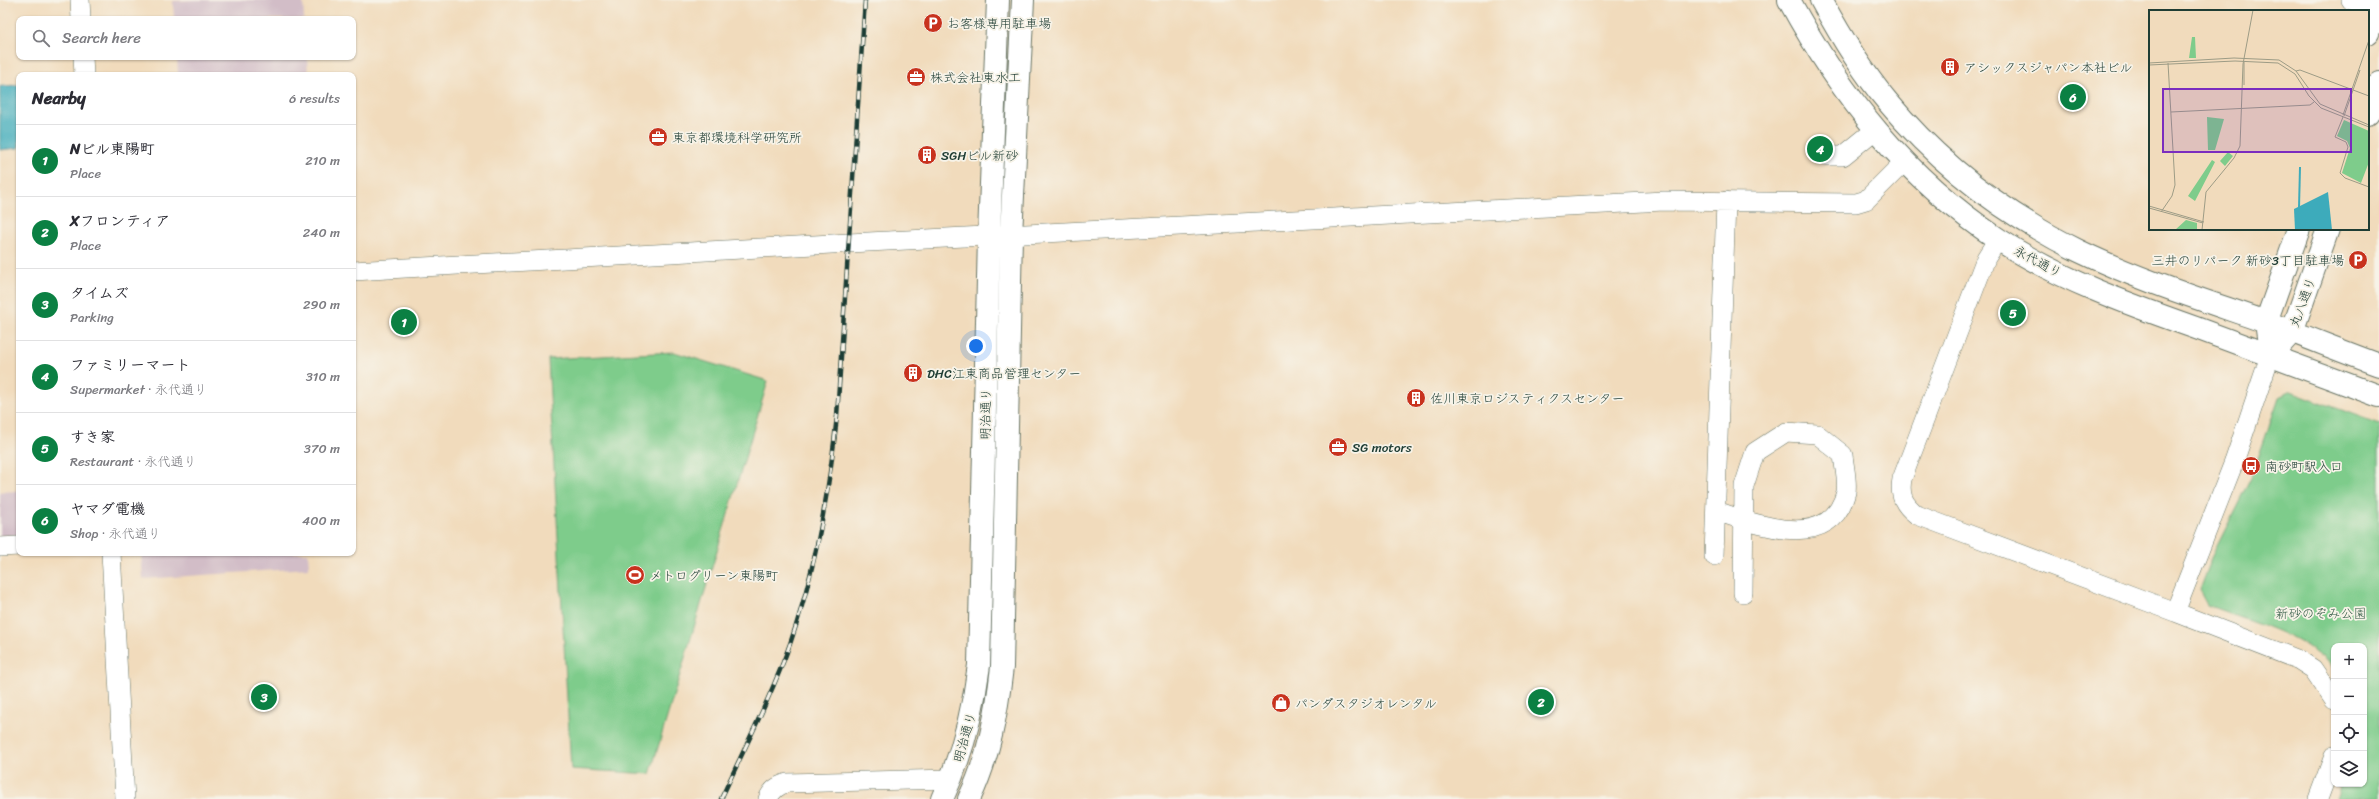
<!DOCTYPE html>
<meta charset="utf-8">
<style>
:root{--surface:#fff;--page:#f7f7f7;--text:#2b2b33;--muted:#7c7c81;--line:#e1e1e2;--accent:#0b8043}
body{margin:0;font-family:Sriracha,"Klee One",sans-serif;background:var(--page);color:var(--text)}
.controls{position:absolute;right:12px;bottom:12px;display:grid;overflow:hidden;border-radius:8px;box-shadow:0 1px 3px #0004}
.controls button{width:36px;height:36px;display:grid;place-items:center;padding:0;border:0;border-bottom:1px solid var(--line);background:var(--surface);color:var(--text);font:20px sans-serif}
.you{position:absolute;left:976px;top:346px;width:14px;height:14px;margin:-10px;border:3px solid #fff;border-radius:50%;background:#1a73e8;box-shadow:0 0 0 6px #1a73e833}
.badge{display:grid;place-items:center;width:26px;height:26px;border-radius:50%;background:var(--accent);color:#fff;font-size:13px;font-weight:700}
.pin{position:absolute;translate:-50% -50%;border:2px solid #fff;box-shadow:0 1px 4px #0006}
.list{margin:0;padding:0;list-style:none}
h2{display:flex;justify-content:space-between;align-items:center;height:52px;margin:0;padding:0 16px;font-size:17px}
h2 small{font-size:13px;font-weight:400;color:var(--muted)}
.list li{display:grid;grid-template-columns:26px 1fr auto;gap:12px;align-items:center;box-sizing:border-box;height:72px;padding:0 16px;border-top:1px solid var(--line)}
.list b{display:block;font-size:15px;white-space:nowrap}
.list p{margin:0;font-size:13px;white-space:nowrap;color:var(--muted)}
.list em{font-size:13px;font-style:normal;color:var(--muted)}
.icon{flex:none;width:22px;height:22px;fill:none;stroke:currentColor;stroke-width:2;stroke-linecap:round;stroke-linejoin:round}
.map{position:relative;flex:none;width:2379px;height:799px;overflow:hidden}
.search{position:absolute;background:var(--surface);box-shadow:0 1px 3px #0004;left:16px;top:16px;width:340px;height:44px;display:flex;align-items:center;gap:10px;box-sizing:border-box;padding:0 14px;border-radius:8px;color:var(--muted);font-size:15px}
.panel{position:absolute;background:var(--surface);box-shadow:0 1px 3px #0004;left:16px;top:72px;width:340px;height:484px;border-radius:8px}
.map>svg:first-child{display:block}
.industrial{fill:#d2bdc7}
.green{fill:#7ecc8b;stroke:#4e8460}
.water{fill:#3dabbb;stroke:#2e7478}
.lines{fill:none;stroke-linecap:round;stroke-linejoin:round}
.minor-casing{stroke:#687464;stroke-width:20}
.major-casing{stroke:#687464;stroke-width:24}
.minor{stroke:#fff;stroke-width:19}
.major{stroke:#fff;stroke-width:22}
.rail-casing{stroke:#1f3d34;stroke-width:4.5}
.rail{stroke:#f7f3e8;stroke-width:3;stroke-dasharray:9;stroke-linecap:butt}
.labels{text-anchor:middle;stroke-width:3.5;stroke-linejoin:round;paint-order:stroke}
.poi-label{font-size:13px;fill:#1f3d34;stroke:#f7f3e8;text-anchor:start}
.street-label{font-size:13px;fill:#1f3d34;stroke:#f7f3e8}
.park-label{font-size:13px;fill:#325a45;stroke:#f7f3e8}
.inset-river{fill:none;stroke:#3dabbb;stroke-width:2}
.inset-road{fill:none;stroke:#9d9c86;stroke-width:1}
.view{fill:#7b2cbf;fill-opacity:0.15;stroke:#7b2cbf;stroke-width:2}
.inset-edge{fill:none;stroke:#1f3d34;stroke-width:2}
</style>
<div class="map">
<svg width="2379" height="799" viewBox="0 0 2379 799">
<rect width="100%" height="100%" fill="#f7f3e8"/>
<filter id="ink" filterUnits="userSpaceOnUse"><feTurbulence type="fractalNoise" baseFrequency=".025" numOctaves="2"/><feDisplacementMap in="SourceGraphic" scale="8" xChannelSelector="R" yChannelSelector="G"/><feConvolveMatrix kernelMatrix="1 2 1 2 8 2 1 2 1" color-interpolation-filters="sRGB"/></filter>
<filter id="wash" filterUnits="userSpaceOnUse"><feTurbulence type="fractalNoise" baseFrequency=".012" numOctaves="4" result="noise"/><feDisplacementMap in="SourceGraphic" scale="16" xChannelSelector="R" yChannelSelector="G"/><feGaussianBlur stdDeviation="0.9" result="paint"/><feColorMatrix in="noise" values="0 0 0 0 0 0 0 0 0 0 0 0 0 0 0 0 0 1.4 0 .05"/><feComposite in="paint" operator="in"/></filter>
<g filter="url(#wash)">
<rect width="100%" height="100%" fill="#f1dbbc"/>
<!-- industrial -->
<path class="industrial" d="M194,0H303L304,19H174L173,1Z
M177,57H307L308,75H178Z
M19,491V535L0,536V492Z
M141,553H308L309,568L143,579Z"/>
<!-- green -->
<path class="green" d="M674,352L768,381L650,774L571,769L548,359Z
M2291,391L2379,424V799H2336L2341,784H2364V646H2334V668C2301,633 2251,622 2207,605L2199,590L2211,558L2252,476L2279,397Z"/>
<!-- water -->
<path class="water" d="M19,85V148L0,150V86Z"/>
</g>
<g filter="url(#ink)">
<g class="lines">
<!-- minor casing -->
<g class="minor-casing">
<path id="minor" d="M80,0L81,19
M2351,0L2379,10
M83,57L84,75
M1828,156H1843L1875,130
M1998,239L1986,258L1902,479C1899,496 1904,505 1917,515L2175,612
M353,271L849,243L1664,201L1856,203L1866,200L1904,162
M2270,356L2234,462L2175,612L2299,660L2313,669L2334,700
M1716,511C1757,524 1830,554 1846,492C1848,482 1844,466 1843,455L1817,434L1786,432L1755,452L1744,486L1743,593
M0,547L19,546
M111,553L125,799
M1714,556L1726,201
M768,799C772,790 777,786 787,783L951,779
M2318,799L2334,756"/>
</g>
<!-- major casing -->
<g class="major-casing">
<path id="major" d="M1789,0C1841,96 1906,178 1998,239C2058,279 2128,304 2196,328C2257,351 2318,373 2379,396
M1821,0C1840,35 1861,70 1887,101C1939,164 2006,215 2079,251C2139,280 2203,300 2266,322C2304,336 2341,351 2379,365
M2368,33L2379,2
M2368,114L2379,83
M2268,337L2266,322L2299,229
M2282,343L2292,332L2328,229
M942,799C962,756 973,712 979,665L989,236L998,0
M969,799C989,758 997,712 1002,667L1011,235L1023,0"/>
</g>
<!-- minor -->
<use href="#minor" class="minor"/>
<!-- major -->
<use href="#major" class="major"/>
<!-- rail casing -->
<g class="rail-casing">
<path id="rail" d="M721,799C745,747 772,695 791,641C816,567 829,493 837,416L865,0"/>
</g>
<!-- rail -->
<use href="#rail" class="rail"/>
</g>
</g>
<!-- icons -->
<defs>
<g id="parking-disc" transform="scale(1)"><circle r="9.5" fill="#c8321e" stroke="#f7f3e8"/><path d="M-3.5-5.5H1a3.5 3.5 0 0 1 0 7H-1V5.5H-3.5ZM-1-3.4V-.6H.8a1.4 1.4 0 0 0 0-2.8Z" fill="#fff"/></g>
<g id="building-disc" transform="scale(1)"><circle r="9.5" fill="#c8321e" stroke="#f7f3e8"/><path d="M-4-6H4V6H1V3H-1V6H-4ZM-2.5-4.3h1.7v1.8h-1.7ZM.8-4.3h1.7v1.8H.8ZM-2.5-1h1.7V.8h-1.7ZM.8-1h1.7V.8H.8Z" fill="#fff"/></g>
<g id="office-disc" transform="scale(1)"><circle r="9.5" fill="#c8321e" stroke="#f7f3e8"/><path d="M-6-3h4V-5.5h4V-3h4V5H-6ZM-1-4.5V-3h2v-1.5ZM-6 0V1H6V0Z" fill="#fff"/></g>
<g id="bus-disc" transform="scale(1)"><circle r="9.5" fill="#c8321e" stroke="#f7f3e8"/><path d="M-5-6H5V4H4V6H2V4H-2V6H-4V4H-5ZM-3.5-4V0h7V-4ZM-3.5 1.2v1.5H-2V1.2ZM2 1.2v1.5H3.5V1.2Z" fill="#fff"/></g>
<g id="stadium-disc" transform="scale(1)"><circle r="9.5" fill="#c8321e" stroke="#f7f3e8"/><path d="M0-5a6.5 5 0 1 0 0 10a6.5 5 0 1 0 0-10ZM-3.5-1.8h7v3.6h-7Z" fill="#fff"/></g>
<g id="shop-disc" transform="scale(1)"><circle r="9.5" fill="#c8321e" stroke="#f7f3e8"/><path d="M-5-2.5h2.3a2.7 3.5 0 0 1 5.4 0H5L5.5 6h-11ZM-1.5-2.5h3a1.5 2.3 0 0 0-3 0Z" fill="#fff"/></g>
</defs>
<g fill-rule="evenodd">
<use href="#parking-disc" x="933" y="23"/>
<use href="#building-disc" x="1950" y="67"/>
<use href="#office-disc" x="916" y="77"/>
<use href="#office-disc" x="658" y="137"/>
<use href="#building-disc" x="927" y="155"/>
<use href="#parking-disc" x="2358" y="260"/>
<use href="#building-disc" x="913" y="373"/>
<use href="#building-disc" x="1416" y="398"/>
<use href="#office-disc" x="1338" y="447"/>
<use href="#bus-disc" x="2251" y="466"/>
<use href="#stadium-disc" x="635" y="575"/>
<use href="#shop-disc" x="1281" y="703"/>
</g>
<g class="labels">
<!-- poi labels -->
<g class="poi-label">
<text x="947" y="28">お客様専用駐車場</text>
<text x="1964" y="72">アシックスジャパン本社ビル</text>
<text x="930" y="82">株式会社東水工</text>
<text x="672" y="142">東京都環境科学研究所</text>
<text x="941" y="160">SGHビル新砂</text>
<text x="2344" y="265" text-anchor="end">三井のリパーク 新砂3丁目駐車場</text>
<text x="927" y="378">DHC江東商品管理センター</text>
<text x="1430" y="403">佐川東京ロジスティクスセンター</text>
<text x="1352" y="452">SG motors</text>
<text x="2265" y="471">南砂町駅入口</text>
<text x="649" y="580">メトログリーン東陽町</text>
<text x="1295" y="708">パンダスタジオレンタル</text>
</g>
<!-- street labels -->
<g class="street-label">
<text transform="translate(2038 261) rotate(28)" y="5">永代通り</text>
<text transform="translate(2302 302) rotate(-70)" y="5">丸八通り</text>
<text transform="translate(985 414) rotate(-89)" y="5">明治通り</text>
<text transform="translate(964 737) rotate(-74)" y="5">明治通り</text>
</g>
<!-- park labels -->
<g class="park-label">
<text x="2321" y="618">新砂のぞみ公園</text>
</g>
</g>
<!-- overview -->
<g transform="translate(2149 10)">
<rect width="220" height="220" fill="#f1dbbc"/>
<path d="M43,27H46L47,48H40ZM58,107L75,109L66,140H59ZM195,110L220,121V152L212,173L193,163L201,138L198,131L188,126ZM79,142L84,146L76,156L71,151ZM63,150L66,152L46,191L39,186ZM37,210L48,213V220H26Z" fill="#7ecc8b"/>
<path d="M179,182L183,220H146L145,199Z" fill="#3dabbb"/>
<path class="inset-river" d="M150,198L151,157"/>
<path class="inset-road" d="M0,53L85,48L130,50L147,61L171,94L220,115M0,55L86,51L129,53L146,64L160,86L172,98L220,117M147,61L151,60L220,86M95,75V51M22,102L161,95L165,92M194,105L220,30M195,106L211,60M194,107L186,127L197,132L199,137L191,163L196,168L220,177M0,196L55,212M0,198L54,213M12,202L23,186L26,175L19,53M53,220L57,182L85,148L91,136L94,54L104,0"/>
<path class="view" d="M14,79H202V142H14Z"/>
<rect width="220" height="220" class="inset-edge"/>
</g>
</svg>
<div class="controls">
<button>+</button>
<button>−</button>
<button><svg class="icon" aria-label="locate" viewBox="0 0 24 24"><circle cx="12" cy="12" r="6"/><path d="M12 2v4M12 18v4M2 12h4M18 12h4"/></svg></button>
<button><svg class="icon" aria-label="layers" viewBox="0 0 24 24"><path d="M12 4l9 5-9 5-9-5zM3 14l9 5 9-5"/></svg></button>
</div>
<div class="you"></div>
<div class="pin badge" style="left:404px;top:322px">1</div>
<div class="pin badge" style="left:1541px;top:702px">2</div>
<div class="pin badge" style="left:264px;top:697px">3</div>
<div class="pin badge" style="left:1820px;top:149px">4</div>
<div class="pin badge" style="left:2013px;top:313px">5</div>
<div class="pin badge" style="left:2073px;top:97px">6</div>
<div class="search"><svg class="icon" aria-label="search" viewBox="0 0 24 24"><circle cx="10" cy="10" r="6"/><path d="M15 15l6 6"/></svg>Search here</div>
<section class="panel">
<h2>Nearby<small>6 results</small></h2>
<ul class="list">
<li><span class="badge">1</span><div><b>Nビル東陽町</b><p>Place</p></div><em>210 m</em></li>
<li><span class="badge">2</span><div><b>Xフロンティア</b><p>Place</p></div><em>240 m</em></li>
<li><span class="badge">3</span><div><b>タイムズ</b><p>Parking</p></div><em>290 m</em></li>
<li><span class="badge">4</span><div><b>ファミリーマート</b><p>Supermarket · 永代通り</p></div><em>310 m</em></li>
<li><span class="badge">5</span><div><b>すき家</b><p>Restaurant · 永代通り</p></div><em>370 m</em></li>
<li><span class="badge">6</span><div><b>ヤマダ電機</b><p>Shop · 永代通り</p></div><em>400 m</em></li>
</ul>
</section>
</div>
